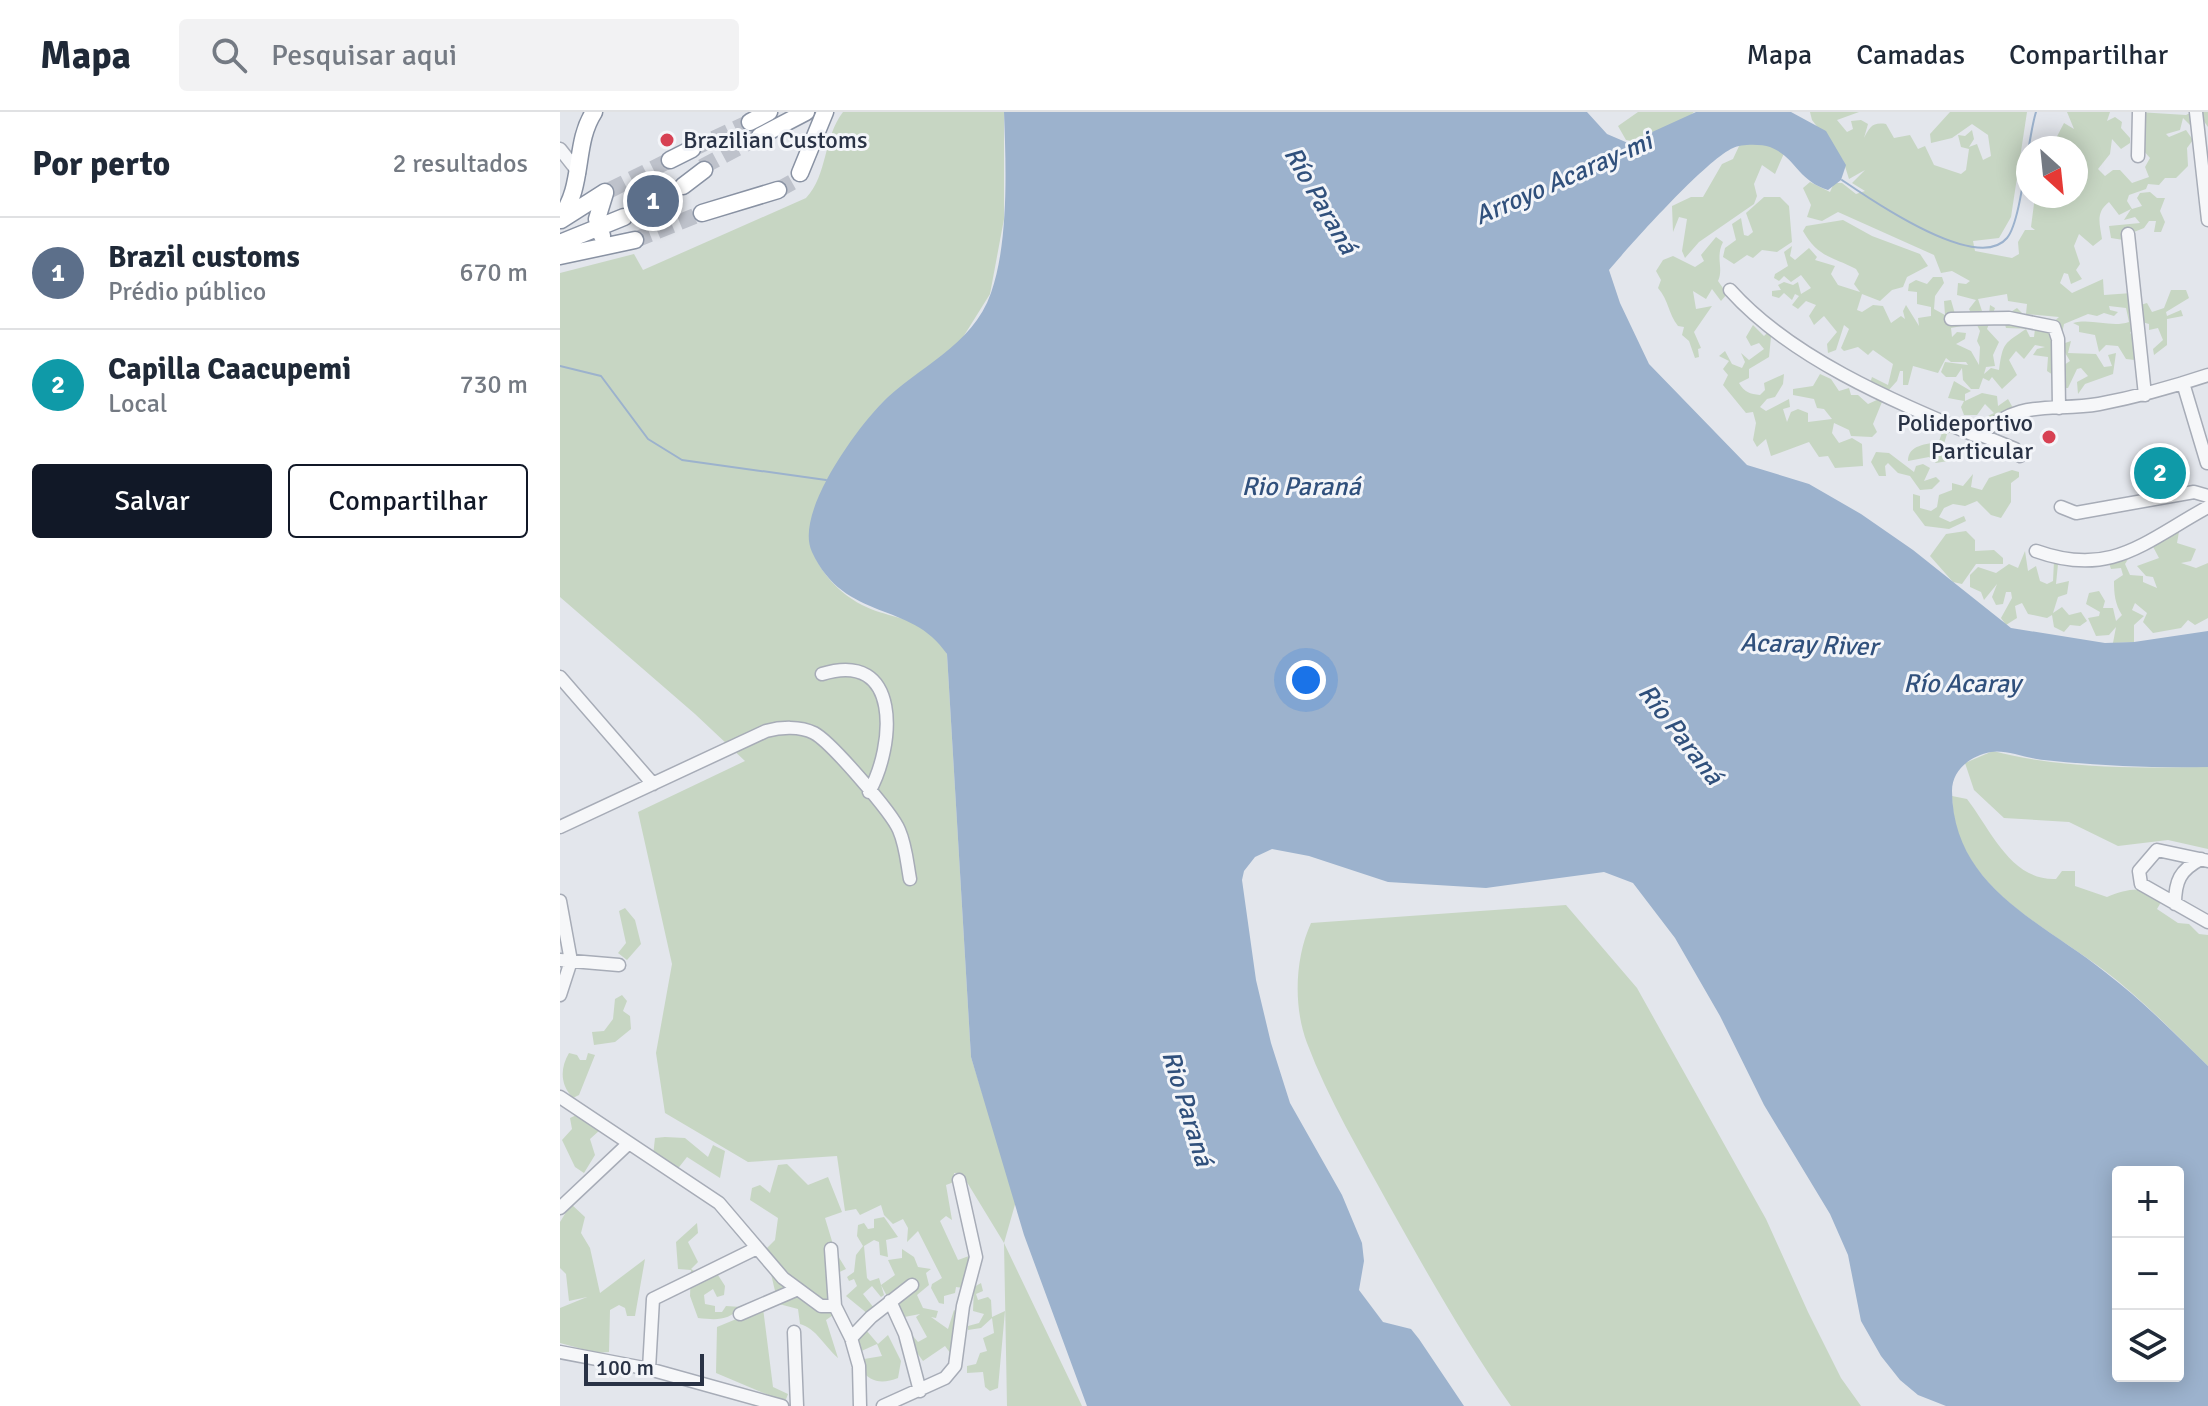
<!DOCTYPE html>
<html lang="pt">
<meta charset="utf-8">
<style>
:root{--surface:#fff;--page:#f2f2f3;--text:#1f2937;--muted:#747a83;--line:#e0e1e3;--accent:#111827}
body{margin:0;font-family:Signika,sans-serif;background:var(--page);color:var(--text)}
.controls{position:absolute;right:24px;bottom:24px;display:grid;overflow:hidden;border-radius:8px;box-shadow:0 4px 20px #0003}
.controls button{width:72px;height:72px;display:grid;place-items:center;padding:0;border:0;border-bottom:2px solid var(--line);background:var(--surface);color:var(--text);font:40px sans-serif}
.compass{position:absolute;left:1456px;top:24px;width:72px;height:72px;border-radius:50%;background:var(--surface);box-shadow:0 4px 20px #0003;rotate:153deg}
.scale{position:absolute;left:24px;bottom:20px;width:120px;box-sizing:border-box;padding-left:8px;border:4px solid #293245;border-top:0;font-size:22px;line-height:28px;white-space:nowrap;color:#293245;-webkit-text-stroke:6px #f3f5f9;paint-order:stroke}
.you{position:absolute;left:746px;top:568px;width:28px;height:28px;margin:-20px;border:6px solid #fff;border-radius:50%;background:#1a73e8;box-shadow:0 0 0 12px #1a73e833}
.badge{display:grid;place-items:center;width:52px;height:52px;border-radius:50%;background:var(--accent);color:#fff;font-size:26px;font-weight:700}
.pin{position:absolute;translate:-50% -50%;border:4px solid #fff;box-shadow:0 2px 8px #0006}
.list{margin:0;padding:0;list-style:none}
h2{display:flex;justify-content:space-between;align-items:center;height:104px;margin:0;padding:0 32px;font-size:34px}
h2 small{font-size:26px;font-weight:400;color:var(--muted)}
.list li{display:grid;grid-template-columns:52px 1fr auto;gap:24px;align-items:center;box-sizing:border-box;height:112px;padding:0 32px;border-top:2px solid var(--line)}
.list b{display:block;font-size:30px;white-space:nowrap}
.list p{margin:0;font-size:26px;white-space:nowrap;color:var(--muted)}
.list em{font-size:26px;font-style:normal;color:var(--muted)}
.actions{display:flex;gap:16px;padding:24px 32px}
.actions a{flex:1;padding:18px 0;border:2px solid var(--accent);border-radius:8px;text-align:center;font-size:28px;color:var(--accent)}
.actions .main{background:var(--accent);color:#fff}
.icon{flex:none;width:44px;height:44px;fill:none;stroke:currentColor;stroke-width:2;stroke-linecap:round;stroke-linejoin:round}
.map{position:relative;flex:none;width:1648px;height:1294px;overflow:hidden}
header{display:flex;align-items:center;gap:48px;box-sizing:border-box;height:112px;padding:0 40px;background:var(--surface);border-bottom:2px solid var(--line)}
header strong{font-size:38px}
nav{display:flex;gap:44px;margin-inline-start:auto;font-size:28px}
.search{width:560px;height:72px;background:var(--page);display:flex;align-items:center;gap:20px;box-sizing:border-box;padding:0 28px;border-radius:8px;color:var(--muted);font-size:30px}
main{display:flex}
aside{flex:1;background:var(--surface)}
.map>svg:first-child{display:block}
.green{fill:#c7d6c3;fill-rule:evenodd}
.water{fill:#9cb2cd;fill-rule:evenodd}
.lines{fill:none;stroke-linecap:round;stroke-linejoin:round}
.stream{stroke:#9cb2cd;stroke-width:2}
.highway-tunnel{stroke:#bec2cb;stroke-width:16;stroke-dasharray:16 8;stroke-linecap:butt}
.minor-casing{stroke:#a7acb7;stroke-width:15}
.highway-casing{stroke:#8992a3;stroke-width:19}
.minor{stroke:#f6f7f9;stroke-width:12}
.highway{stroke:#fff;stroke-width:16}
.poi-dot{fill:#d74153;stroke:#f3f5f9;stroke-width:3}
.labels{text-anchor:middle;stroke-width:6;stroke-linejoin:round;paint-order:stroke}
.poi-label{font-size:24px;fill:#293245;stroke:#f3f5f9;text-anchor:start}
.water-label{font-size:26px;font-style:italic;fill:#30507c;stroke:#f3f5f9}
</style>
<header>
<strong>Mapa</strong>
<div class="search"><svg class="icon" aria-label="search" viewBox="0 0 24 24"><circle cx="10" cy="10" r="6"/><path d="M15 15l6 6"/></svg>Pesquisar aqui</div>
<nav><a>Mapa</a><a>Camadas</a><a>Compartilhar</a></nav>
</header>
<main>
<aside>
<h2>Por perto<small>2 resultados</small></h2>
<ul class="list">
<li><span class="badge" style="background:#5c6f8a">1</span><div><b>Brazil customs</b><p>Prédio público</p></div><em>670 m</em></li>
<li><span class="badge" style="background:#0f9aa8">2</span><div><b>Capilla Caacupemi</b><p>Local</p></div><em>730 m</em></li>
</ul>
<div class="actions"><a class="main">Salvar</a><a>Compartilhar</a></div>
</aside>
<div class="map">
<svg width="1648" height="1294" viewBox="0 0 1648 1294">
<rect width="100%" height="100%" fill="#e3e6ec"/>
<!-- green -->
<path class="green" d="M283,0H444V107L430,182L400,230L321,292L249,420C250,450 275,479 302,493C325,505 352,505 372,521C379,526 383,535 387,542L411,945L456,1089L444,1131L522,1294H447L444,1131L402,1062L394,1061V1070L386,1073L392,1108L386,1104L380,1109L398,1148L409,1144L407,1137L416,1134L411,1177L396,1175L395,1181L384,1184V1192L379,1191L371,1176L372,1172L382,1166L358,1119L347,1130L348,1116L343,1107L333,1112L324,1103L321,1093L300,1103L296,1097L285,1099L277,1044L188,1050L105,1001L96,941L112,852L78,700L185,649L135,602L0,485V161L74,142L83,158L246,86C268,63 263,26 283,0Z
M1078,0H1134L1126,8L1072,29L1066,28L1058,14Z
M1250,0H1299L1277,8L1287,20L1293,17L1291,9L1301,8L1308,12L1304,26C1310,15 1312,10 1326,12L1334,26L1350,23L1358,37L1365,34L1374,53L1401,62L1406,58L1409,37L1401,35L1398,23L1405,24L1412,18L1414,27L1409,35L1417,32L1423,48L1431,44L1428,23L1412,12L1392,26L1371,31L1370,22L1390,0H1467L1451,105L1439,126L1413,129L1415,139L1452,146L1459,142L1458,130L1465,118H1475L1471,115L1475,84H1516V36H1491L1504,11L1514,17L1507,0H1550L1547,9L1555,5L1562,10L1561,16L1570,26V31L1561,37L1552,27L1550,42L1538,57L1545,64L1553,58H1560L1572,71L1589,65L1585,55L1590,46L1583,38L1578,0L1626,3L1632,0L1642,6L1640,0H1648V15L1643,8L1631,14L1623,6L1620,18L1606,22L1609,25L1626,18L1633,28L1627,36L1628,54L1616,66H1605L1599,73L1588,72L1586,77L1569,83L1567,89L1572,97L1582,94L1577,86L1580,81L1590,80L1597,86H1605L1600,99L1605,110L1601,120H1594L1596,109H1589L1584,116L1574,120L1576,130L1551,126L1549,114L1580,111L1575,105L1564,108L1571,97L1559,103L1549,90C1535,101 1540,112 1542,127L1533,134L1519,122L1514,134L1520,152L1516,158L1522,167L1511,172L1508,162L1504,161L1500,171L1512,181L1543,167L1544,183L1572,181L1577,194L1587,191L1592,200L1604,196L1611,178H1626L1629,186L1606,200L1607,204L1621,198L1623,204L1607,207V233L1594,243L1593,237L1603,228L1598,216L1589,218V212L1582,210V204L1570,221L1577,226L1575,248L1566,247L1558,234L1546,233L1539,240L1535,223L1519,220V214L1513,211C1532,206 1551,216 1569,210L1566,196L1549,194L1550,198L1558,200L1554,204L1544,201L1537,204L1528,202L1504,212L1493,263L1487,259L1488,245L1473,243L1477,237L1485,235L1475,233L1464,247L1456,239L1449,248L1457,263L1442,277L1432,265L1429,269L1423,266L1419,277H1411L1403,268L1402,256L1396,265H1386L1381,260L1385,250L1408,253L1406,250H1391L1386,246L1378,261L1353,254L1348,273H1343V259H1340L1337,269L1327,280L1310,271L1312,265L1328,273L1333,252L1313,238L1308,243L1298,235L1284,239L1281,236L1289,217L1284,213L1276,238L1268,241L1267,232L1277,220L1264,204L1254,213L1249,204L1256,193L1246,189L1238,197L1232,193L1239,184L1235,182L1232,188L1224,181L1219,186L1212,184V179L1221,178L1218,173L1224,170L1233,173L1238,170L1241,182L1251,176L1241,163L1231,170L1224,164L1219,169L1214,166L1215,162L1228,154L1224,140L1232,134L1230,144L1235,148L1249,136L1257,145L1255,148L1275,154L1271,162L1278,173L1300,180L1294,172L1299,162L1296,157C1274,145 1258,146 1243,119L1246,114L1283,108L1312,124L1360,142L1368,154L1347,165L1343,175L1332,178L1320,189L1302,182L1297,198L1302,200L1313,193L1323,194L1331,211L1341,204L1345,207L1343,199L1346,193L1359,214L1358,206L1371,204V195L1357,192V180L1348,179L1349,172L1356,168L1367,172L1373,165H1382L1384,171L1375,184L1374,197L1385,203L1384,189L1391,188L1395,202L1412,212L1391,216L1392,225L1397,220L1406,221L1405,227L1396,232L1411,239L1419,253L1420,235L1417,229L1420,219L1409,197L1416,188L1397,183L1398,171L1406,172L1410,169L1392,159L1381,161L1374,143L1278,100L1262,109L1247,105L1251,93L1243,76L1250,70L1270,80L1274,71H1282L1296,82L1305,79L1292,71L1305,58L1289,67L1283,48L1252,8ZM1447,182L1448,189L1467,192L1466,202L1499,205L1491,212V207L1466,205L1457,196L1443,205L1446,216L1475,217L1474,225H1470L1466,217C1444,232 1443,230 1439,258L1431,256L1424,262L1426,255L1435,254L1433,243L1439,230L1427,217L1435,196L1430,193L1429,202H1423L1418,187Z
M1194,23L1225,39L1215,62L1202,53L1194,72L1197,84L1194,92L1139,130L1125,146L1122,139L1127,107L1119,105L1113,120L1112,94L1131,85H1143L1162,52L1173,47L1180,32Z
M1204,85H1220L1229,94L1232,130L1217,140L1202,138L1193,146L1187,143L1174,152L1163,145L1165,136L1176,128L1172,112L1181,106L1184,123L1188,124L1193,120L1186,101Z
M1156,125L1163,130C1155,146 1164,156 1158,169L1167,182L1161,189L1152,177L1146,187L1133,179L1136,197L1152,194L1134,220L1141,236L1138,237L1139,245L1135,246L1129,229L1122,223L1124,215L1118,214C1108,201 1109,189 1098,176L1101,168L1096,159L1103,148L1113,144L1135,155L1144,149L1141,143Z
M1193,213L1204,224L1209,219L1215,221L1211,225L1209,245L1189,257V266L1179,271C1184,280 1190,282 1200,283L1205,278L1204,271L1224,262L1223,272L1215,285L1207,287L1200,295L1206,299L1229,287L1230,295L1223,297L1227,310L1231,300L1238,297L1248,301V310L1272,307L1264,297L1257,296L1254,287L1233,283V277L1253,274L1260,262L1271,267L1279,279L1289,276L1291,283H1298L1308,292L1319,287L1322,290L1313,312L1317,320L1312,325L1291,324L1289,318L1274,311L1272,321L1279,331L1292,326L1302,332L1303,354L1275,356L1268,344L1259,345L1249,330L1211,344L1206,327L1197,335L1193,328L1196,311L1193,300L1186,301L1163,273L1168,263L1163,257L1169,249L1159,244L1165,239L1172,252L1182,256L1185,250L1181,241L1189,248L1204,237L1199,231L1191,234L1186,225Z
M1511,229L1508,241L1536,242L1544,255L1552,254L1548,243L1556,241L1553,262L1525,272L1518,282L1517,270L1528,264L1521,256L1517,257L1508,276H1503L1504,253L1510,249L1504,239L1505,231Z
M1394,269L1411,279L1405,282V289L1422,281L1437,284L1438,294L1448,287L1453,296L1421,316L1426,305L1434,301L1425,292L1417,303H1404L1401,295L1404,289L1388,286Z
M1385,313L1394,319L1387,322L1382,338L1395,342L1394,348L1376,351L1369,345L1348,349C1348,332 1367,333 1379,329Z
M1316,340L1329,341L1354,360L1356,354L1363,352L1370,356L1364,369L1376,365L1380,369L1372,377L1360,378L1350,364L1338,361L1328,351L1325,354L1326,364H1319L1311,350Z
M1452,358L1459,360V365L1451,371V390L1441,406L1431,403L1417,389L1405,394L1393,392L1384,396L1379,405L1390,410L1404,404L1406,409L1389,417L1365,414L1353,398V382L1360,384V396L1371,399L1377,395L1379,383L1392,378V371L1403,374L1413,362L1411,375L1422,378L1429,366Z
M1620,414L1617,431L1636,437L1631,449L1621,451L1636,456L1648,451V506L1635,513L1628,508L1621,516L1593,521L1583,510L1587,501L1575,491L1572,498L1584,504L1574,513V530L1553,531L1556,515L1549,523L1536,524L1528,506L1539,504L1540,500L1526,492L1529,481L1539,479L1545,489L1543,496H1553L1556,509L1562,503C1555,492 1554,482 1554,469L1563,463L1561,456L1551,457L1549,451L1570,444L1565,452L1570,463L1583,464V470L1597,476L1593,465L1586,464L1577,454L1599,446L1590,429L1607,427Z
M1406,419L1415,428V439L1434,438L1443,446V452H1416L1402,472L1393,470L1370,444L1386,422Z
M1465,439L1468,459L1476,454L1480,469L1487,472L1493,469L1494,449L1498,452L1496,472L1509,469L1507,482L1498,485L1493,501L1502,495L1509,503L1521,500L1527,509L1520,514L1510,513L1504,520L1494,515L1492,503L1487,506L1468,502L1462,491L1455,494L1457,506L1446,513L1441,506L1452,486L1451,480H1446L1443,492L1436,493L1432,485L1437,472L1424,488L1421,480L1410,475V463L1418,455L1436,461L1449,452L1458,456Z
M1433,639C1503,657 1576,656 1648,655V737L1608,728L1558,734L1509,710L1444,706L1414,678L1405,651Z
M1392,684L1407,687C1431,718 1451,769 1496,767L1502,759H1515V774L1547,785C1569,776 1582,774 1604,785L1597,797L1618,811L1629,812L1639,822L1648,823V954C1615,922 1582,887 1545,859C1484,813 1393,773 1392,684Z
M1006,793L1077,876L1206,1107L1248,1200L1281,1266L1301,1294H951C906,1230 868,1163 830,1095C801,1042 768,987 747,931C733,894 735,846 751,811Z
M65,796L75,808L81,832L67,848L58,841L66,831L59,799Z
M62,883L67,889L63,899L70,904L71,917L55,930L34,933L32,920L44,919L53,907L55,887Z
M9,941L17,943L20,948H26L28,941L35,943L19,983L13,986C0,973 0,956 9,941Z
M21,1001L40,1018L30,1027L35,1043L24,1061L15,1055L2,1028L12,1017L10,1006Z
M105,1025L125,1026L148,1045L153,1033L165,1039L160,1066L127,1045L116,1059L93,1044L95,1026Z
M227,1052L248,1073L268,1065L282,1100L265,1106L275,1139L286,1157L273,1163L276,1201L266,1208L278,1246C265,1235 256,1216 240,1212L238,1197L219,1192C213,1176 212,1159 205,1145L207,1136L215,1128L218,1106L190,1088L192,1076L200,1073L210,1081L218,1053Z
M11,1092L25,1105L21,1121L30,1136L40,1181L85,1147L75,1204H67L65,1196L59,1193L50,1198L49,1240L37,1241L0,1231V1196L27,1185L9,1189L6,1162L0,1156V1110Z
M324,1105L338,1125L326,1128L328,1145L320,1143L319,1130L314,1128L304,1134L307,1166L310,1169L319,1166L324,1183L321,1185L312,1174L303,1182L314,1196L308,1202L286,1184L297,1174L294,1167L289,1169L287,1165L294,1160L296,1143L303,1134L297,1124L298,1113L304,1111L308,1117L314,1116V1107Z
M137,1111L138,1121L128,1130L138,1150L131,1157L144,1165L158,1163L165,1174L164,1183L157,1185L153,1177L144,1183L145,1192L155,1194V1200H162L166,1194L181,1195C168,1209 157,1208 138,1206L130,1184L131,1158L118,1157L116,1130Z
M342,1137L354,1145L358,1155L371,1157L366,1161L369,1173L357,1183L363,1196L378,1199L376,1206L371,1205L388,1217L394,1198L400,1202L394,1246L385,1234L363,1249L349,1230L352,1223L358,1230L367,1225L356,1205L360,1202L339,1206L321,1173L335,1163L328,1148L342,1146Z
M421,1171L423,1179L416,1182L418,1188L428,1185L431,1188L432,1205L445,1199L438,1276L430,1279L425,1275L423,1260L407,1261V1254L416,1252L420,1241L427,1239L423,1226L434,1221L432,1206L421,1216L408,1218V1214L419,1211L424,1202L413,1199L414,1175Z
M203,1196L213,1275L228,1282L225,1290L156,1261L157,1215Z
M306,1218L318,1232L328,1223L341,1249L338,1266C323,1272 310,1271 301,1257L304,1247L322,1244L317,1232L297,1241L298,1222Z"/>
<!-- water -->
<path class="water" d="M444,0H1027L1047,22L1068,31L1136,0H1231L1266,19L1286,53L1281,68L1268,78C1237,68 1236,45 1210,35C1201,32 1181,32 1173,36C1147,47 1070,133 1049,158L1060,191L1089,252L1187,353L1249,372L1301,402L1353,438L1451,516L1545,531L1574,530L1648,519V655C1593,656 1539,654 1484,648C1469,647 1445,637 1431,640C1410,644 1392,658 1392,679C1393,775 1481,809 1545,860C1582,888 1615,922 1648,954V1294H1386L1358,1283L1340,1268L1321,1244L1301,1209L1288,1143L1270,1102L1204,993L1160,904L1115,826L1073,771L1044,760L926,776L828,770L749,744L712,737L695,745L684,759L682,768L696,868L711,931L730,991L782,1083L802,1131L804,1149L799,1178L823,1210L851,1217L859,1227L904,1294H527L464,1123L411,945L387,542C351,488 285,511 252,440C234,402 295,319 321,292C358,254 412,235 431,181C449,129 446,55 444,0ZM1618,1060V1264H1558V1060Z"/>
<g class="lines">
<!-- stream -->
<path class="stream" d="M1282,68C1310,87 1417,162 1447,126C1462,108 1467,28 1476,0
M0,254L41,264L88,327L122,348L266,368"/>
<!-- highway-tunnel -->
<path class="highway-tunnel" d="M132,37L190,10
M142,55L200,24
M50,78L110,48
M218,78L236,68L240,61
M64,105L123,74
M75,128L142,101"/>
<!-- minor casing -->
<g class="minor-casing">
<path id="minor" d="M1636,0L1648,108
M0,37L19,61
M1578,44L1579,0
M1568,122L1585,283
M1170,178C1231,246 1331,288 1414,323H1421C1459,286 1493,300 1539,292C1576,285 1612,275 1648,263
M1391,207L1449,206L1494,215L1498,227L1499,296
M1623,271L1647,351
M1421,323L1455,337L1460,344
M1501,395L1516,401L1634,380L1648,384
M1476,439C1551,466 1584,430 1648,395
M262,562C342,537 335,634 309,680
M0,565L93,672
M0,715L206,619C221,615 240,614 254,621C271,630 332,701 339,718C346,734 347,751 350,767
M1648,749L1597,738L1579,759L1581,772L1648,810
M0,789L11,849L0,883
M1615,792C1615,769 1620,758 1641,747
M0,848L59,853
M0,985L159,1091L223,1166L261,1194H275
M0,1096L68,1032
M271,1137L275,1194L291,1226L299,1254L300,1294
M330,1189L345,1222L360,1279
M180,1202L238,1177
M234,1220L237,1294
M291,1226L311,1205L352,1173
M0,1240L89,1257L222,1294
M89,1257L93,1187L195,1137
M323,1294L385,1266L395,1254L403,1194L416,1145L399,1068"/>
</g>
<!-- highway casing -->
<g class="highway-casing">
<path id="highway" d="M190,10L209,0
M200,24L246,0
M110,48L132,37
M240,61L265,0
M123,74L144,58
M142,101L218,78
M0,106C25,74 13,32 34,0
M1,108L45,80
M42,124L37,107L45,81
M0,131L64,105
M0,144L75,128"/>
</g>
<!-- minor -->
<use href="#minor" class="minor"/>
<!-- highway -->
<use href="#highway" class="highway"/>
</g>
<!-- markers -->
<g class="poi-dot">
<circle cx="107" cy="28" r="8"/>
<circle cx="1489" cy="325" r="8"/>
</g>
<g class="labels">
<!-- poi labels -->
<g class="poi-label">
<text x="123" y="36">Brazilian Customs</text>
<text x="1473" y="319" text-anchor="end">Polideportivo<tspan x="1473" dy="28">Particular</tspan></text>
</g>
<!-- water labels -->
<g class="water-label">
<text transform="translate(1003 66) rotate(-24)" y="9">Arroyo Acaray-mi</text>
<text transform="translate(761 88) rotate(60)" y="9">Río Paraná</text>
<text x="741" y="383">Rio Paraná</text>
<text transform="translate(1249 532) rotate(2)" y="9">Acaray River</text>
<text x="1402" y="580">Río Acaray</text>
<text transform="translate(1121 622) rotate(52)" y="9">Río Paraná</text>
<text transform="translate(628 996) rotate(73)" y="9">Rio Paraná</text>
</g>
</g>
</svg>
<div class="controls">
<button>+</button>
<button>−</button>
<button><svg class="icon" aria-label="layers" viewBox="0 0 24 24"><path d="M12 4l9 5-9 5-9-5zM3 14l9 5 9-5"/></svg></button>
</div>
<svg class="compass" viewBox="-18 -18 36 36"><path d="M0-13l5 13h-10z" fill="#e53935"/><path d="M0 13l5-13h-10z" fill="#747a83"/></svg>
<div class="scale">100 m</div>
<div class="you"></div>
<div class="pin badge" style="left:93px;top:89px;background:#5c6f8a">1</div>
<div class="pin badge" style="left:1600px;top:361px;background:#0f9aa8">2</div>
</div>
</main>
